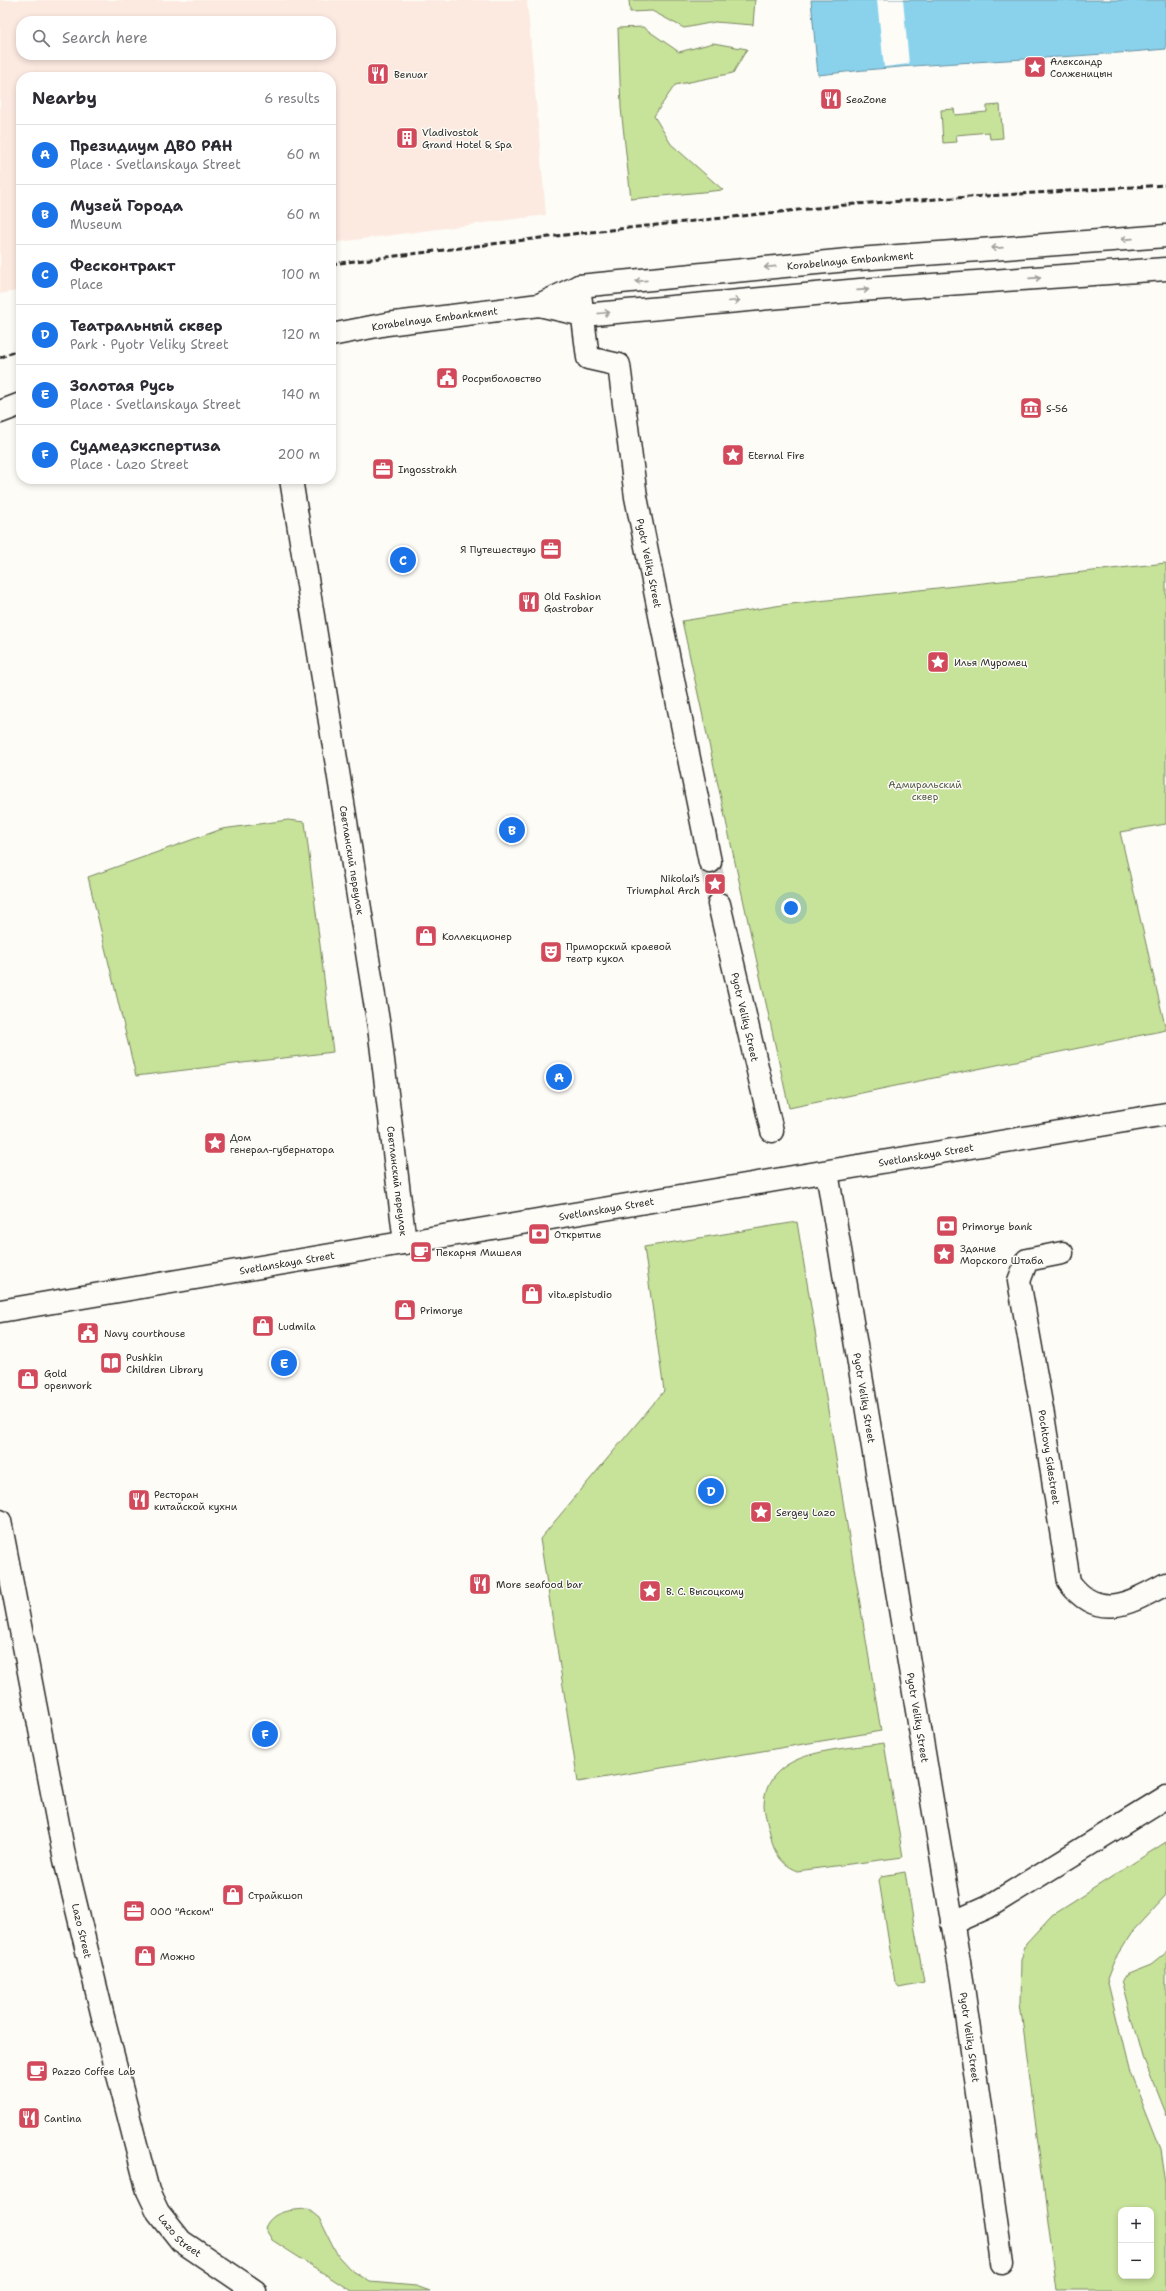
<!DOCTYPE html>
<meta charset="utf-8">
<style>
:root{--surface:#fff;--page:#f2f2f3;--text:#2b2b33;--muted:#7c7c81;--line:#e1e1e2;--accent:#1a73e8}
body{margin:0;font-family:"Shantell Sans",sans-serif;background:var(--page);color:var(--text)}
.controls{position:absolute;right:12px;bottom:12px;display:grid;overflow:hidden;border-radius:8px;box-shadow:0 2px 6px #0003}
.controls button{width:36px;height:36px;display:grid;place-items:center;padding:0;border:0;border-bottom:1px solid var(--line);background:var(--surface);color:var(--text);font:20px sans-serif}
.you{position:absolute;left:791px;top:908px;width:14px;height:14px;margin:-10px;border:3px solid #fff;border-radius:50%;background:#1a73e8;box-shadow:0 0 0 6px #1a73e833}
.badge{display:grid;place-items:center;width:26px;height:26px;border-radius:50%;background:var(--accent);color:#fff;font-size:13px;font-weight:700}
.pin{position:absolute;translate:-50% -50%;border:2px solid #fff;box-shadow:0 1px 4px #0006}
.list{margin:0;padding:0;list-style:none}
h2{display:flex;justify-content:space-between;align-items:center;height:52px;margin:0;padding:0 16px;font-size:17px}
h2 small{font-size:13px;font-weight:400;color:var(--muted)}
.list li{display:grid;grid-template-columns:26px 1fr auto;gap:12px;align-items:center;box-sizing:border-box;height:60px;padding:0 16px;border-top:1px solid var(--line)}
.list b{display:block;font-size:15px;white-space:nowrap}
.list p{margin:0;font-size:13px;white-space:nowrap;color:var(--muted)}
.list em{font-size:13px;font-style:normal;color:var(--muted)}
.icon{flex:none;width:22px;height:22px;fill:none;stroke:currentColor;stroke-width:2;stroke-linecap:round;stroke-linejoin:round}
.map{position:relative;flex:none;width:1166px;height:2291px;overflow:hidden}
.search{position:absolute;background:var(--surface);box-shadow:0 2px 6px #0003;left:16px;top:16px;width:320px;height:44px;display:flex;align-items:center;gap:10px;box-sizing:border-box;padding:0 14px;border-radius:16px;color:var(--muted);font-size:15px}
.panel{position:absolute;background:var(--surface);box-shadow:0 2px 6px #0003;left:16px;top:72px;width:320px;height:412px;border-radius:16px}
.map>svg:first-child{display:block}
.built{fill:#fceae1;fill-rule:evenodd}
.green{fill:#c7e299;stroke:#798662;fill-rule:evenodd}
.water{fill:#8ad2ec;stroke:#648f9f}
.pier{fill:#fdfcf7}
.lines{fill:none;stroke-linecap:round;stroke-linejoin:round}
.street-tunnel{stroke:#d3d2ce;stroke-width:22;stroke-dasharray:22 11;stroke-linecap:butt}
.street-casing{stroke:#2b2b2b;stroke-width:25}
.secondary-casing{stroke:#2b2b2b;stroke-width:25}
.primary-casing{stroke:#2b2b2b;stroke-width:25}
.street{stroke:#fdfcf7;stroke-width:22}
.secondary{stroke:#fdfcf7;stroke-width:22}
.primary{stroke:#fdfcf7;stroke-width:22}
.rail{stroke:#2b2b2b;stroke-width:3;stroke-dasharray:6 3;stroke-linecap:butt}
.oneway{stroke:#9e9e9b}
.labels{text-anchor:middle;stroke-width:3;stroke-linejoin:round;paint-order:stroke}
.poi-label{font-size:10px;fill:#2b2b2b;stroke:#fdfcf7;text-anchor:start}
.street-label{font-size:10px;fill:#2b2b2b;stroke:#fdfcf7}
.park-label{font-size:10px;fill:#525946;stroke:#fdfcf7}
</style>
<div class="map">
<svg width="1166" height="2291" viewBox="0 0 1166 2291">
<rect width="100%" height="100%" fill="#fdfcf7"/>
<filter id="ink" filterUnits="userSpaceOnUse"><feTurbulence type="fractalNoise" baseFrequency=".025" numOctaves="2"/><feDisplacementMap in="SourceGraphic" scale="8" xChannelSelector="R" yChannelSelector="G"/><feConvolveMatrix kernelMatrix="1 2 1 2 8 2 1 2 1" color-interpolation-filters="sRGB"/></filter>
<g filter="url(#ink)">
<!-- built -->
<path class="built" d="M0,0H527L546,215L331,243V77H21V290L0,294ZM21,21H331V55H21Z"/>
<!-- green -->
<path class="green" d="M629,0H755L753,25L715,22L684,28L652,11L630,12Z
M643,27L679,52L713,43L747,49L733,73L675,85L654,116L671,144L723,190L631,199L621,108L618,28Z
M1000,105L1003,138L990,139L989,132L956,135L957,142L943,143L941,110L954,109L955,115L987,112V106Z
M1166,563V824L1120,832L1166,1030L789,1108L682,621L782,605Z
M288,820L305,822L333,1052L136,1076L88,877L222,829Z
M797,1222L881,1731L578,1782L540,1539L664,1391L644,1247Z
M884,1743L903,1857L797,1871C775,1862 774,1850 769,1829C767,1821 764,1812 764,1805C766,1748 842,1750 884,1743Z
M1166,1842V1896L1131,1934L1114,1961L1107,1979L1130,2073L1161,2151L1166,2183V2291H1057L1020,2003L1021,1960L1026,1943L1052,1915ZM1121,2210H1151V2276H1121Z
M905,1872L924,1982L899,1987L895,1982L879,1880L882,1876Z
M1166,1952V2115L1143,2057L1122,1980L1126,1974L1151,1964Z
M308,2209L319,2218L338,2256L350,2269L370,2282L416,2286L430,2291H351L272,2240L265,2228C272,2210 292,2210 308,2209Z"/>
<!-- water -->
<path class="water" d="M811,0H1166V49C1050,60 934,61 818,75Z"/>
<!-- pier -->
<path class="pier" d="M877,0H903L909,64L884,67Z"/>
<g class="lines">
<!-- street-tunnel -->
<path class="street-tunnel" d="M710,862L719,904"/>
<!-- street casing -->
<g class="street-casing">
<g id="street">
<path id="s1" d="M579,286L588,358L619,365L636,497L710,862"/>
<path id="s2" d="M719,904L772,1131"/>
<path id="s3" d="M827,1172L962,1980L1002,2263"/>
<path id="s4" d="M1062,1253L1027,1260L1019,1281L1043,1415L1069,1582C1098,1622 1130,1603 1166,1584"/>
<path d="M952,1923L988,1907L1166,1797"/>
</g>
</g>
<!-- secondary casing -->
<g class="secondary-casing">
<g id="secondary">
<path d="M539,305L583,315L860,290L1166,269"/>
<path id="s5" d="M331,335L387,324L539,305L579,286L858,259L1166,236"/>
<path d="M0,412L21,404"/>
<path id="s6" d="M291,479L379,1027L405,1243"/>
<path id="s7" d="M0,1521L65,1860L103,2017L148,2191L158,2212L181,2241L255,2291"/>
</g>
</g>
<!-- primary casing -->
<g class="primary-casing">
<g id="primary">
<path id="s8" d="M0,1311L1166,1114"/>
</g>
</g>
<!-- street -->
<use href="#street" class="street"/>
<!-- secondary -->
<use href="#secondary" class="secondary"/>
<!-- primary -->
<use href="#primary" class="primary"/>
<!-- rail -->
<path class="rail" d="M331,264L581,233L855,204L1166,185
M0,358L21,348"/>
</g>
<!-- one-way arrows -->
<defs><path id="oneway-shaft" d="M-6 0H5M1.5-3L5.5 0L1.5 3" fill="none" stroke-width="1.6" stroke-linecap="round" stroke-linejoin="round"/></defs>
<g class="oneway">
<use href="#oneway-shaft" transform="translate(1127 239) rotate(176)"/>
<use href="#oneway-shaft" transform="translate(997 248) rotate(176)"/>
<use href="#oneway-shaft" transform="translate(770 267) rotate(174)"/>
<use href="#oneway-shaft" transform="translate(1035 278) rotate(-4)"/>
<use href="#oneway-shaft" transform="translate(641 281) rotate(174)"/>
<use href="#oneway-shaft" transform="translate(863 290) rotate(-4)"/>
<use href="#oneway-shaft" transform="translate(734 301) rotate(-5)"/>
<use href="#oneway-shaft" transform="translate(604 313) rotate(-5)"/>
</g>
</g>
<!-- icons -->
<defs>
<g id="sight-square" transform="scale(1.15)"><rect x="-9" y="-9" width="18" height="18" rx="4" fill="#d1495b" stroke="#fdfcf7"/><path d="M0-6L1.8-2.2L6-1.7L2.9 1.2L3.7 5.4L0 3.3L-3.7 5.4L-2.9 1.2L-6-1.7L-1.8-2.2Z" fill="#fff"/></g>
<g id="restaurant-square" transform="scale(1.15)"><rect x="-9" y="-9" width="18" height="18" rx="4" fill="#d1495b" stroke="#fdfcf7"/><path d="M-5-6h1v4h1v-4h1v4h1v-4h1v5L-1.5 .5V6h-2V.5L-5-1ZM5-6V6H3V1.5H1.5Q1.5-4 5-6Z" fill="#fff"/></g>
<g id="building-square" transform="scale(1.15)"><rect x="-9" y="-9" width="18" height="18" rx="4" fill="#d1495b" stroke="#fdfcf7"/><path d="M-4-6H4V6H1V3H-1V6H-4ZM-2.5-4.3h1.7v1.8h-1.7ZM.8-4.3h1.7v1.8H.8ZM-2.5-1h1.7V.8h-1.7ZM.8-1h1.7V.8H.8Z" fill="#fff"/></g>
<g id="civic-square" transform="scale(1.15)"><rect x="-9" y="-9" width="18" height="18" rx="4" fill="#d1495b" stroke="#fdfcf7"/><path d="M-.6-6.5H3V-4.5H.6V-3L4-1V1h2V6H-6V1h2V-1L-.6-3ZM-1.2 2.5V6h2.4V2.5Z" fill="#fff"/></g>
<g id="museum-square" transform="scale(1.15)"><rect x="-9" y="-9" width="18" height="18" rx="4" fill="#d1495b" stroke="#fdfcf7"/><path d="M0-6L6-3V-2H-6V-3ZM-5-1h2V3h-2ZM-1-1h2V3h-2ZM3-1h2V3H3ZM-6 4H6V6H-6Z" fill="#fff"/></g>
<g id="office-square" transform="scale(1.15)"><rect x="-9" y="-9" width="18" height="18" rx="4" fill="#d1495b" stroke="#fdfcf7"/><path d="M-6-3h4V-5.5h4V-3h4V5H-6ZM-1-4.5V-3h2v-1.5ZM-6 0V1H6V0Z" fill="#fff"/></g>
<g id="shop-square" transform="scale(1.15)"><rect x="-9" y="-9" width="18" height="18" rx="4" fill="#d1495b" stroke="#fdfcf7"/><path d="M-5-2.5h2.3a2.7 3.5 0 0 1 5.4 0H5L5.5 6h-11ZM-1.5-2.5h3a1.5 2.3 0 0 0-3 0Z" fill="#fff"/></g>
<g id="theatre-square" transform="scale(1.15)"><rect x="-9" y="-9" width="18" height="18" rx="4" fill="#d1495b" stroke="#fdfcf7"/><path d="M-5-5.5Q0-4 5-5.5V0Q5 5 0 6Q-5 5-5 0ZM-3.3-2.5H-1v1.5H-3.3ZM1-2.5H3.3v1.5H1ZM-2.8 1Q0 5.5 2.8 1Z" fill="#fff"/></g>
<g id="bank-square" transform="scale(1.15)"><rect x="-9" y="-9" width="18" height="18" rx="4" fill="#d1495b" stroke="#fdfcf7"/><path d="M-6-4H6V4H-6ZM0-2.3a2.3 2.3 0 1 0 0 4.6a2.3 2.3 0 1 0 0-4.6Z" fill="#fff"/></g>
<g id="cafe-square" transform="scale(1.15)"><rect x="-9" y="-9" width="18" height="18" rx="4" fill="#d1495b" stroke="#fdfcf7"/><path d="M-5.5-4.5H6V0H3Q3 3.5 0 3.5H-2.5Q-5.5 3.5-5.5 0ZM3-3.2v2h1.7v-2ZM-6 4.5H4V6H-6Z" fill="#fff"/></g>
<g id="library-square" transform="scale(1.15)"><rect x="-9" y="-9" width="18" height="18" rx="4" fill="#d1495b" stroke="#fdfcf7"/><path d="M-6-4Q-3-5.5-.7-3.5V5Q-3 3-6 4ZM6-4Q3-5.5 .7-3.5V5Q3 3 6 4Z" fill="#fff"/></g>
</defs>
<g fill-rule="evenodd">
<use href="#sight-square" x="1035" y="67"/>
<use href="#restaurant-square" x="378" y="74"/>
<use href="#restaurant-square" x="831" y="99"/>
<use href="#building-square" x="407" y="138"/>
<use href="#civic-square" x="447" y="378"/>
<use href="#museum-square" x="1031" y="408"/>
<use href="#sight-square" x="733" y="455"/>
<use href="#office-square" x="383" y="469"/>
<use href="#office-square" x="551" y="549"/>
<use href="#restaurant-square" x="529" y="602"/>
<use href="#sight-square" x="938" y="662"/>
<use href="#sight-square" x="715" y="884"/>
<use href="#shop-square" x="426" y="936"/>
<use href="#theatre-square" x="551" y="952"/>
<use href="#sight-square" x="215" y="1143"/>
<use href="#bank-square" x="947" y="1226"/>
<use href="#bank-square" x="539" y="1234"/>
<use href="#cafe-square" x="421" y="1252"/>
<use href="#sight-square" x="944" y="1254"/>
<use href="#shop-square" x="532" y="1294"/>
<use href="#shop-square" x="405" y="1310"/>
<use href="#shop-square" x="263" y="1326"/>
<use href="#civic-square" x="88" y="1333"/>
<use href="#library-square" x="111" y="1363"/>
<use href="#shop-square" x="28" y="1379"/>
<use href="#restaurant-square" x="139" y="1500"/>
<use href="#sight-square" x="761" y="1512"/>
<use href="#restaurant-square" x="480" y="1584"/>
<use href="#sight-square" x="650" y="1591"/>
<use href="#shop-square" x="233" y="1895"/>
<use href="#office-square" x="134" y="1911"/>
<use href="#shop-square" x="145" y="1956"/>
<use href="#cafe-square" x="37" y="2071"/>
<use href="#restaurant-square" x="29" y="2118"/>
</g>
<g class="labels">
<!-- poi labels -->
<g class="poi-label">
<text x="1050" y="65">Александр<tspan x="1050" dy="12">Солженицын</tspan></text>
<text x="394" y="78">Benuar</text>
<text x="846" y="103">SeaZone</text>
<text x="422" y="136">Vladivostok<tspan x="422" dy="12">Grand Hotel &amp; Spa</tspan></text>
<text x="462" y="382">Росрыболовство</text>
<text x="1046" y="412">S-56</text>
<text x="748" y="459">Eternal Fire</text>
<text x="398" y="473">Ingosstrakh</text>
<text x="536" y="553" text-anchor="end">Я Путешествую</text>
<text x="544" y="600">Old Fashion<tspan x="544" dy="12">Gastrobar</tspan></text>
<text x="954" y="666">Илья Муромец</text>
<text x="700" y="882" text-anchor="end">Nikolai’s<tspan x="700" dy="12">Triumphal Arch</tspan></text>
<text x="442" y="940">Коллекционер</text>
<text x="566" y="950">Приморский краевой<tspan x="566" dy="12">театр кукол</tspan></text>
<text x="230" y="1141">Дом<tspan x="230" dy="12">генерал-губернатора</tspan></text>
<text x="962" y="1230">Primorye bank</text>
<text x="554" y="1238">Открытие</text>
<text x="960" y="1252">Здание<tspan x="960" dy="12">Морского Штаба</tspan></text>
<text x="436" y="1256">Пекарня Мишеля</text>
<text x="548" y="1298">vita.epistudio</text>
<text x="420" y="1314">Primorye</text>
<text x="278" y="1330">Ludmila</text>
<text x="104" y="1337">Navy courthouse</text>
<text x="126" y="1361">Pushkin<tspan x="126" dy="12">Children Library</tspan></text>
<text x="44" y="1377">Gold<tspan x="44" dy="12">openwork</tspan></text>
<text x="154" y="1498">Ресторан<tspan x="154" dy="12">китайской кухни</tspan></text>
<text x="776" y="1516">Sergey Lazo</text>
<text x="496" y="1588">More seafood bar</text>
<text x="666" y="1595">В. С. Высоцкому</text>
<text x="248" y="1899">Страйкшоп</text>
<text x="150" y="1915">ООО "Аском"</text>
<text x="160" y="1960">Можно</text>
<text x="52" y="2075">Pazzo Coffee Lab</text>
<text x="44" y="2122">Cantina</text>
</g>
<!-- street labels -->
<g class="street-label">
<text dy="4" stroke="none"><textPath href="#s5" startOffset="527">Korabelnaya Embankment</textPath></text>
<text dy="4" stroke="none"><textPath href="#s5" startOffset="105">Korabelnaya Embankment</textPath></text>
<text dy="4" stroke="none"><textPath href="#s1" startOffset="305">Pyotr Veliky Street</textPath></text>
<text dy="4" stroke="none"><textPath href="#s6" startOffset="386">Светланский переулок</textPath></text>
<text dy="4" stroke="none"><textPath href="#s2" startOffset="116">Pyotr Veliky Street</textPath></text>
<text dy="4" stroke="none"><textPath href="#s8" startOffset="939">Svetlanskaya Street</textPath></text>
<text dy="4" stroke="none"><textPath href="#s6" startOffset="710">Светланский переулок</textPath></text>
<text dy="4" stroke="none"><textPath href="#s8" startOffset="615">Svetlanskaya Street</textPath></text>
<text dy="4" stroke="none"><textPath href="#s8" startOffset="291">Svetlanskaya Street</textPath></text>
<text dy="4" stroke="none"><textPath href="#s3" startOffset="229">Pyotr Veliky Street</textPath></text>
<text dy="4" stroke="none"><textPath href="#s4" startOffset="237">Pochtovy Sidestreet</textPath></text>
<text dy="4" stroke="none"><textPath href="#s3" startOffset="553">Pyotr Veliky Street</textPath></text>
<text dy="4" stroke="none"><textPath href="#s7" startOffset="418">Lazo Street</textPath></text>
<text dy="4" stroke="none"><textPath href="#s3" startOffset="877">Pyotr Veliky Street</textPath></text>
<text dy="4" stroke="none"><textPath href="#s7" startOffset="742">Lazo Street</textPath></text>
</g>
<!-- park labels -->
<g class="park-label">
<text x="925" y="788">Адмиральский<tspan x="925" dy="12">сквер</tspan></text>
</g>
</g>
</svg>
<div class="controls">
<button>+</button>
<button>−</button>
</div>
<div class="you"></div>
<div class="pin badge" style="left:559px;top:1077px">A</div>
<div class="pin badge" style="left:512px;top:830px">B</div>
<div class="pin badge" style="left:403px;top:560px">C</div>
<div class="pin badge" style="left:711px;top:1491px">D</div>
<div class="pin badge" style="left:284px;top:1363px">E</div>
<div class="pin badge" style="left:265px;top:1734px">F</div>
<div class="search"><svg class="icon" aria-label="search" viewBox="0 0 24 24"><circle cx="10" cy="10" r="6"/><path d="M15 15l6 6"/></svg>Search here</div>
<section class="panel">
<h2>Nearby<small>6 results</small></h2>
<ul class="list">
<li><span class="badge">A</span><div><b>Президиум ДВО РАН</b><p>Place · Svetlanskaya Street</p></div><em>60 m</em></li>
<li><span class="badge">B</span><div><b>Музей Города</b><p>Museum</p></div><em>60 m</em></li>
<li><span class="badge">C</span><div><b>Фесконтракт</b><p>Place</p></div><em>100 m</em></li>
<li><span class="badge">D</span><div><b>Театральный сквер</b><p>Park · Pyotr Veliky Street</p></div><em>120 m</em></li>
<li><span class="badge">E</span><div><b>Золотая Русь</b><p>Place · Svetlanskaya Street</p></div><em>140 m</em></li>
<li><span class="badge">F</span><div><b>Судмедэкспертиза</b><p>Place · Lazo Street</p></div><em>200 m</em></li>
</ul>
</section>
</div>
